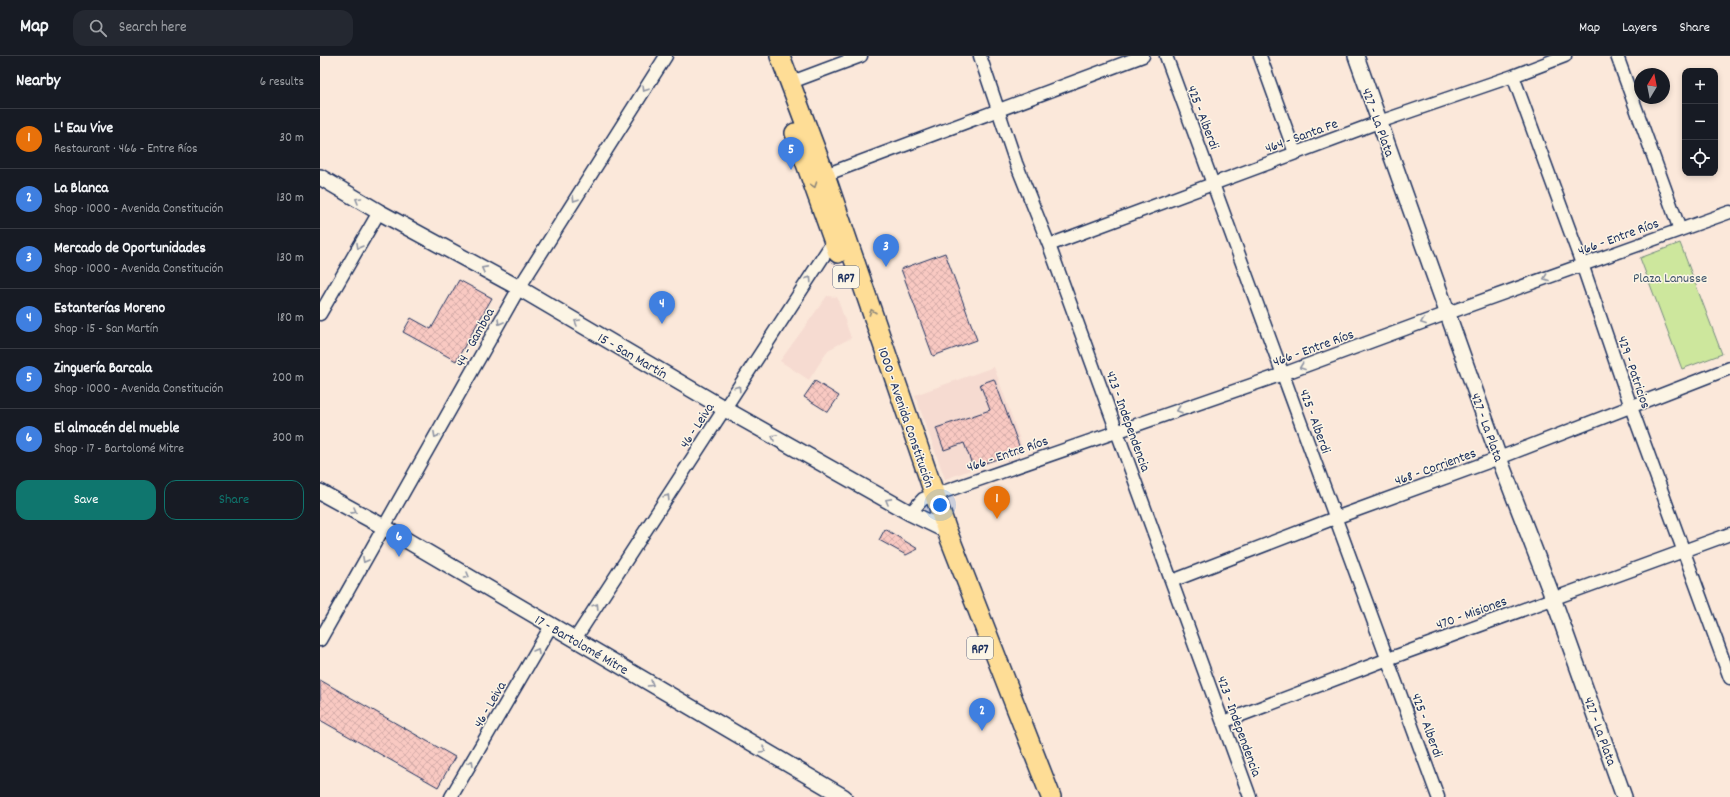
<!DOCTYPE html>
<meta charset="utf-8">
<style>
:root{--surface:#171b24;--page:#242831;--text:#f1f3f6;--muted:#9ea1a6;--line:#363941;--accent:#0f766e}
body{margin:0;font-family:Dekko,sans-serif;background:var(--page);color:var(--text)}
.controls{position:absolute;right:12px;top:12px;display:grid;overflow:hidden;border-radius:8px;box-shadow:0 2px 6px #0003}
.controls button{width:36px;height:36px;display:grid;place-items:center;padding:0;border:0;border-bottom:1px solid var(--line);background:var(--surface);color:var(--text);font:20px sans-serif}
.compass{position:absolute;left:1314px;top:12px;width:36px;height:36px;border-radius:50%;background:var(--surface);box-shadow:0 2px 6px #0003;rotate:10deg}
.you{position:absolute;left:620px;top:449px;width:14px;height:14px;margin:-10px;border:3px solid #fff;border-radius:50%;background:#1a73e8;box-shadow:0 0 0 6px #1a73e833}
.badge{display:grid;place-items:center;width:26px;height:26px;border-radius:50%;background:var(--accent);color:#fff;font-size:13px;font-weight:700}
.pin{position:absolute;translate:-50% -33px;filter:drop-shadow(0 1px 2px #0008)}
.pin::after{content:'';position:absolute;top:21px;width:14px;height:12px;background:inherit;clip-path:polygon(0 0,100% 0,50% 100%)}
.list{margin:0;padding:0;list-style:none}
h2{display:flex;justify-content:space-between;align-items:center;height:52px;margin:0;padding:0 16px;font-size:17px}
h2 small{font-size:13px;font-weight:400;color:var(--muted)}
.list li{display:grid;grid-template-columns:26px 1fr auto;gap:12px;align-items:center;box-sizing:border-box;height:60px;padding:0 16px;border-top:1px solid var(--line)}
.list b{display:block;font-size:15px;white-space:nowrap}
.list p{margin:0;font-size:13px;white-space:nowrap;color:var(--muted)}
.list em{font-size:13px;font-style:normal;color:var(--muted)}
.actions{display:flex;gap:8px;padding:12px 16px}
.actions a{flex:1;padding:9px 0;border:1px solid var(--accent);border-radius:12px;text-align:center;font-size:14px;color:var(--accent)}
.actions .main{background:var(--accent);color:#fff}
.icon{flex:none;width:22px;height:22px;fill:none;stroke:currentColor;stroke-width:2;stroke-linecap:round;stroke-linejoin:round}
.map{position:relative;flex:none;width:1410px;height:741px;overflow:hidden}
header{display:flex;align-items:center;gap:24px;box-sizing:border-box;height:56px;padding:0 20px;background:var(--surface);border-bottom:1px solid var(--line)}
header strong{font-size:19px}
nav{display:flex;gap:22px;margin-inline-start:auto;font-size:14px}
.search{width:280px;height:36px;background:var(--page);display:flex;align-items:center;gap:10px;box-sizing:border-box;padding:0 14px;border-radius:12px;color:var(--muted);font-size:15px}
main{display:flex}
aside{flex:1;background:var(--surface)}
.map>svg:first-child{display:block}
.built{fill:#f6dbd1}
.green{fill:#cde79d;stroke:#748b7e}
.building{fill:url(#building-cross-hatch);stroke:#1b2f5e}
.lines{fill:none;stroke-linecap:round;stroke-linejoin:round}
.minor-casing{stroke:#1b2f5e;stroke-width:15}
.tertiary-casing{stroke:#1b2f5e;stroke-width:18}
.primary-casing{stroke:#1b2f5e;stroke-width:22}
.minor{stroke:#fcf5e5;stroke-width:12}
.tertiary{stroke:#fcf5e5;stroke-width:15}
.primary{stroke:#fedd96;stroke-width:19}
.oneway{stroke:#8c92a2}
.oneway2{stroke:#8c867a}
.labels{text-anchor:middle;stroke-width:3;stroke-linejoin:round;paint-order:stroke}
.shield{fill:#fcf5e5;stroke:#5e6a86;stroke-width:1}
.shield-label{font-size:13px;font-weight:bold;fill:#1b2f5e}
.street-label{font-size:14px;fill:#1b2f5e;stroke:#fcf5e5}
.park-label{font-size:14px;fill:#3f546b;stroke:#fcf5e5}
</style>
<header>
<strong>Map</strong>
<div class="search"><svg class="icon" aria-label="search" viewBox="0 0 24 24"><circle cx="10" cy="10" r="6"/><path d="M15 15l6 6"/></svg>Search here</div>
<nav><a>Map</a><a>Layers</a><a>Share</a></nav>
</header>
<main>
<aside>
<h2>Nearby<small>6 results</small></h2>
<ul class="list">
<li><span class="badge" style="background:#e8710a">1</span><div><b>L' Eau Vive</b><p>Restaurant · 466 - Entre Ríos</p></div><em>30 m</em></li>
<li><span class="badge" style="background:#3f7fe0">2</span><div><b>La Blanca</b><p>Shop · 1000 - Avenida Constitución</p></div><em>130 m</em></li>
<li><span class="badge" style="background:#3f7fe0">3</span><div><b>Mercado de Oportunidades</b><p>Shop · 1000 - Avenida Constitución</p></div><em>130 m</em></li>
<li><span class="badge" style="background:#3f7fe0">4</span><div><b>Estanterías Moreno</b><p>Shop · 15 - San Martín</p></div><em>180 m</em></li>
<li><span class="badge" style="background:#3f7fe0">5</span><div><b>Zinguería Barcala</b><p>Shop · 1000 - Avenida Constitución</p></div><em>200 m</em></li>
<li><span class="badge" style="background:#3f7fe0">6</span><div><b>El almacén del mueble</b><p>Shop · 17 - Bartolomé Mitre</p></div><em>300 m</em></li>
</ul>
<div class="actions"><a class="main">Save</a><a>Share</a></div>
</aside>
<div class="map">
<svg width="1410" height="741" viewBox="0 0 1410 741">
<defs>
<pattern id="building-cross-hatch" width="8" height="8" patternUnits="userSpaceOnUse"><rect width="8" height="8" fill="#f9c9c2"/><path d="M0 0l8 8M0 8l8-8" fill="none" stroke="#d5ada9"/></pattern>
</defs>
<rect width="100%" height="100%" fill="#fbe8da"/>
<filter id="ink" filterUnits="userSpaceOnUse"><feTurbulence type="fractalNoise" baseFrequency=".025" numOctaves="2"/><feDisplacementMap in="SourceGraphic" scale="8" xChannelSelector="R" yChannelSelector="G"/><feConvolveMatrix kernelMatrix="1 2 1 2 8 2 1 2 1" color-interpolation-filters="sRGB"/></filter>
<g filter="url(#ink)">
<!-- built -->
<path class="built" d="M507,240L517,241L531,282L508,294L489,324L460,305Z
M674,311L704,395L625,423L595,339Z"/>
<!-- green -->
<path class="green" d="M1360,187L1402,298L1362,313L1320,202Z"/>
<!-- building -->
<path class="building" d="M625,197L657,284L613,300L581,213Z
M139,224L172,242L136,305L83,276L91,262L111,273Z
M674,323L701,395L653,411L644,387L624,394L616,372L670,354L660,328Z
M495,325L519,340L508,356L484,341Z
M565,473L598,493L586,499L559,484Z
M0,624L135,701L118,731L0,664Z"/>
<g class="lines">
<!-- minor casing -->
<g class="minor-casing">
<path id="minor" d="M660,0L696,107L729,189L930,741
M846,0L1118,741
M940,0L975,97
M1297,0L1360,174
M1193,20L1262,208L1311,351L1410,622
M469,27L541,0
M505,119L823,0
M729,189L1059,66L1193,20L1245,0
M0,258L59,156
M590,457L603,443L963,318L1128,257L1410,156
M852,525L1015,462L1179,402L1410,312
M255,583L516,181
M0,584L199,232L346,0
M903,666L1068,603L1410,478
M131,741L231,570"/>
</g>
<!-- tertiary casing -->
<g class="tertiary-casing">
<path id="tertiary" d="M1036,0L1179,402L1233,542L1304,741
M0,121L59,156L199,232L405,353L590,457L627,475
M0,436L64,471L524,741"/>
</g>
<!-- primary casing -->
<g class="primary-casing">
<path id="primary" d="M460,0L505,119L627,475L731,741
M475,77L518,197"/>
</g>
<!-- minor -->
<use href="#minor" class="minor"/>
<!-- tertiary -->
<use href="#tertiary" class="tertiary"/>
<!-- primary -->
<use href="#primary" class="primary"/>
</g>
<!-- one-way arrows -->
<defs><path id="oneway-chevron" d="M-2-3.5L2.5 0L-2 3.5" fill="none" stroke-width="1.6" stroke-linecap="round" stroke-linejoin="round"/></defs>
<g class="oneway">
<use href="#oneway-chevron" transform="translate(325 33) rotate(122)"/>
<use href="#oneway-chevron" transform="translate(255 143) rotate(122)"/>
<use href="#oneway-chevron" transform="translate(38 144) rotate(-150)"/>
<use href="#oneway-chevron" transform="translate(39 190) rotate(120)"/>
<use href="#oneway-chevron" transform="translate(164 213) rotate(-152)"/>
<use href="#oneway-chevron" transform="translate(1226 222) rotate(160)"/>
<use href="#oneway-chevron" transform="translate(489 223) rotate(-57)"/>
<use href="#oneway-chevron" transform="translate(180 266) rotate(119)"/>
<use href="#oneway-chevron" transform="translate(257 266) rotate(-150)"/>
<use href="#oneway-chevron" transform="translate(1103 266) rotate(160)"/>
<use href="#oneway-chevron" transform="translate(982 311) rotate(160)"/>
<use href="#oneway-chevron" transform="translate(418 332) rotate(-57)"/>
<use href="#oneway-chevron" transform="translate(859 354) rotate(161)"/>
<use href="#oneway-chevron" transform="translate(116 379) rotate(119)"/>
<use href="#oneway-chevron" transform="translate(454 381) rotate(-151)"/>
<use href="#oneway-chevron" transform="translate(347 441) rotate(-57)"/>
<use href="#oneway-chevron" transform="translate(568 445) rotate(-151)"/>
<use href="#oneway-chevron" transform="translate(34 455) rotate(29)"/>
<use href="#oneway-chevron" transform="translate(45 504) rotate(119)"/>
<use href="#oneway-chevron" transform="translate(147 520) rotate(30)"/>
<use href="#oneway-chevron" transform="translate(276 550) rotate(-57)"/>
<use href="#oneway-chevron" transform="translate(217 595) rotate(-60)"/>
<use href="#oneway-chevron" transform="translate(331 628) rotate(30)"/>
<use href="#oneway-chevron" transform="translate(443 694) rotate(30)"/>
<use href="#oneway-chevron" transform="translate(151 707) rotate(-60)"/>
</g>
<g class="oneway2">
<use href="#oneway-chevron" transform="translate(494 129) rotate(71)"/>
<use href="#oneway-chevron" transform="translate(552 256) rotate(-109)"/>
</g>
</g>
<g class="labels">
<!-- shield labels -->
<g class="shield">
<rect x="513" y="210" width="26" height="22" rx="3"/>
<rect x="647" y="581" width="26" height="22" rx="3"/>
</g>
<g class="shield-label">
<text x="526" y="226">RP7</text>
<text x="660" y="597">RP7</text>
</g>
<!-- street labels -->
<g class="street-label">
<text transform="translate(884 61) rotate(69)" y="5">425 - Alberdi</text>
<text transform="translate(1059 66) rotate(70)" y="5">427 - La Plata</text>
<text transform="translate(981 79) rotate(-20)" y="5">464 - Santa Fe</text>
<text transform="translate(1298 180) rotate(-20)" y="5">466 - Entre Ríos</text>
<text transform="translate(154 281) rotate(-61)" y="5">44 - Gamboa</text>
<text transform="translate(993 291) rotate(-20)" y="5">466 - Entre Ríos</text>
<text transform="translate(313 299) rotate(30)" y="5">15 - San Martín</text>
<text transform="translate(1315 316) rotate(71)" y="5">429 - Patricios</text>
<text transform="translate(587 361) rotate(71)" y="5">1000 - Avenida Constitución</text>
<text transform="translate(809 365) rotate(70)" y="5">423 - Independencia</text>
<text transform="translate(996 365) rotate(70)" y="5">425 - Alberdi</text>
<text transform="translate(376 369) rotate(-57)" y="5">46 - Leiva</text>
<text transform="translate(1168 371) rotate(70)" y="5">427 - La Plata</text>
<text transform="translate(687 397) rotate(-19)" y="5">466 - Entre Ríos</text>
<text transform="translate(1115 410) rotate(-20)" y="5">468 - Corrientes</text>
<text transform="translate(1151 556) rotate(-20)" y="5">470 - Misiones</text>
<text transform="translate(262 588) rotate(30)" y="5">17 - Bartolomé Mitre</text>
<text transform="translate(169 648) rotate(-60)" y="5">46 - Leiva</text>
<text transform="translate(1108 669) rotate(70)" y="5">425 - Alberdi</text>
<text transform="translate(920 670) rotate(70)" y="5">423 - Independencia</text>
<text transform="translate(1281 675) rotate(70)" y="5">427 - La Plata</text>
</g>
<!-- park labels -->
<g class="park-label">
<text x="1350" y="226">Plaza Lanusse</text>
</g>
</g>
</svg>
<div class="controls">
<button>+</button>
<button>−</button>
<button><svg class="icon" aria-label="locate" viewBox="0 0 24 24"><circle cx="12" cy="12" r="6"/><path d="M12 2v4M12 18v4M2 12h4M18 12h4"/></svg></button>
</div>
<svg class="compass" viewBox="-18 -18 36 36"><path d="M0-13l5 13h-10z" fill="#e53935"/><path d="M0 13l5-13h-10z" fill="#9ea1a6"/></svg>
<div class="you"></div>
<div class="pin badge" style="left:677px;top:463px;background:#e8710a">1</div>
<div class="pin badge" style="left:662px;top:675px;background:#3f7fe0">2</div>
<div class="pin badge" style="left:566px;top:211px;background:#3f7fe0">3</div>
<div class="pin badge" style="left:342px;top:268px;background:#3f7fe0">4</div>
<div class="pin badge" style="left:471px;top:114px;background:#3f7fe0">5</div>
<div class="pin badge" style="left:79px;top:501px;background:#3f7fe0">6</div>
</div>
</main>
